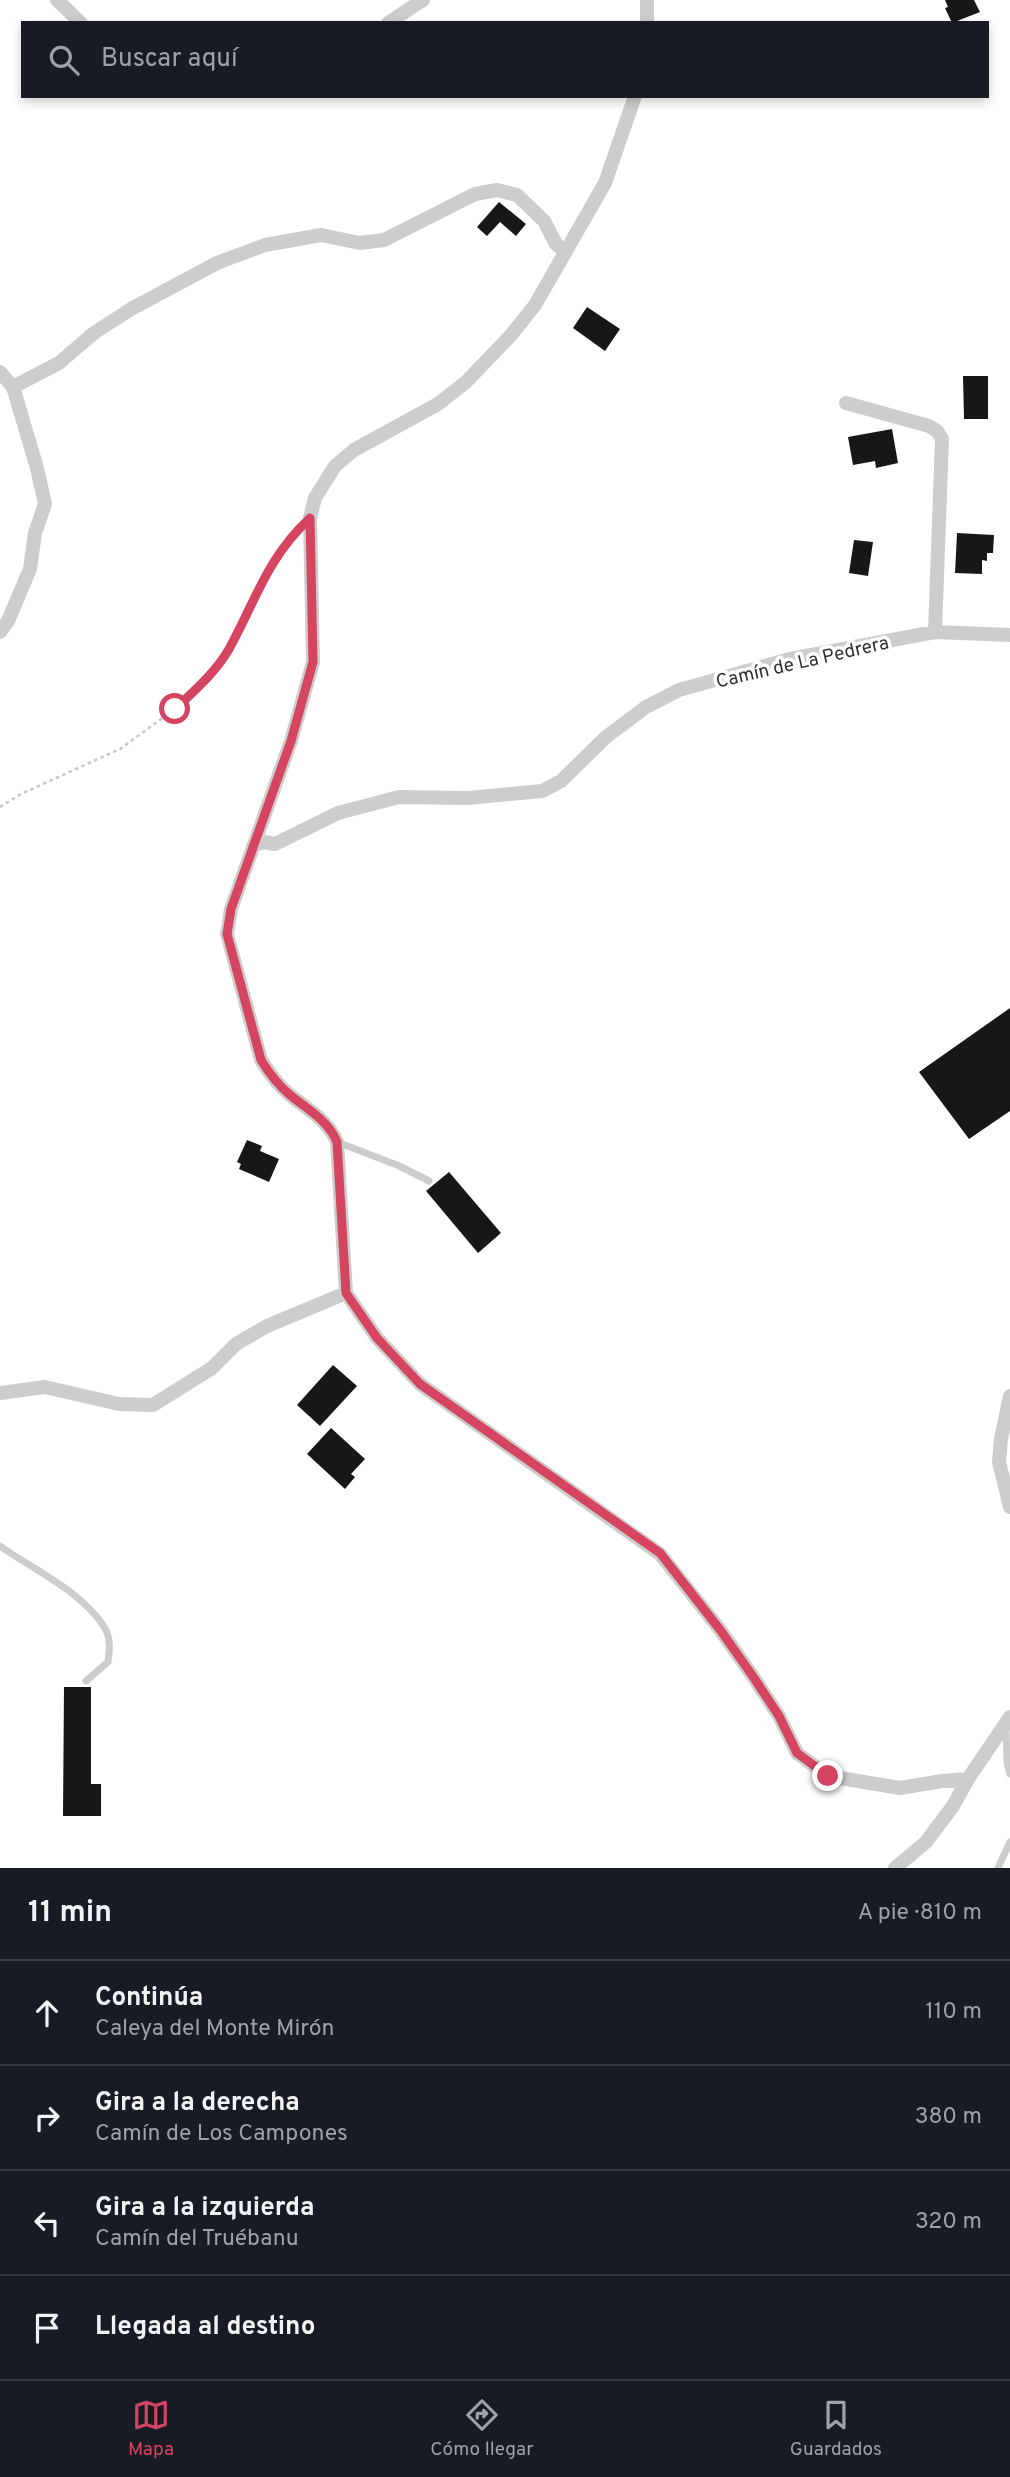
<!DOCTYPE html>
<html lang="es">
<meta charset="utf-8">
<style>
:root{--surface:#171b24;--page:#20242c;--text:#f1f3f6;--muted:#9ea1a6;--line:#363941;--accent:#d54461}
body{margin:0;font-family:Overpass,sans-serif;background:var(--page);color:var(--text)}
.stop{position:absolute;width:21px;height:21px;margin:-16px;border:5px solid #d54461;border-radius:50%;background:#fff}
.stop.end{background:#d54461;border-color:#fff;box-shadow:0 2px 7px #0008}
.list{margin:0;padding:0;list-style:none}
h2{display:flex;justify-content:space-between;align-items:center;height:91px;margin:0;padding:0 28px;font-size:30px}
h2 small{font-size:23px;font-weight:400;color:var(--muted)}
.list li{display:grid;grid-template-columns:46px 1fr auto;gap:21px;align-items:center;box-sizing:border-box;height:105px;padding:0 28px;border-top:2px solid var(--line)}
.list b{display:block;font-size:26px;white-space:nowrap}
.list p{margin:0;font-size:23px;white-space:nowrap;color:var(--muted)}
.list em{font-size:23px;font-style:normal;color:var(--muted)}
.icon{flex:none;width:38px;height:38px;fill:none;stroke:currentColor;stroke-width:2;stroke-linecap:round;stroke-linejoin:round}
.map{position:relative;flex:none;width:1010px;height:1868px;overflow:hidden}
.search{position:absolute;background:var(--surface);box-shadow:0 4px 10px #0003;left:21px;right:21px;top:21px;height:77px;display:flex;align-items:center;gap:18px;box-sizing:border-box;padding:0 24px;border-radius:0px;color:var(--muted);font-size:26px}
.sheet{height:511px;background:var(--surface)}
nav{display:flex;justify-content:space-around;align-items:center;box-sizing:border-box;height:98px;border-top:2px solid var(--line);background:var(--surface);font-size:19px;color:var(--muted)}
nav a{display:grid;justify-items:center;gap:4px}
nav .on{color:var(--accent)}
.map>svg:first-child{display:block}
.building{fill:#171717}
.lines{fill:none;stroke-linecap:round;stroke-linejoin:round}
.path{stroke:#c7c7c7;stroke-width:2.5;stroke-dasharray:3.5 3.5;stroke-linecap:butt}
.service{stroke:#cdcdcd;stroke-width:7}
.minor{stroke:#cdcdcd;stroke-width:14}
.route{stroke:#d54461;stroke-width:9}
.labels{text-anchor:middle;stroke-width:7;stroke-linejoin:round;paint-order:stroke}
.street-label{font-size:19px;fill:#303030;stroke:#fff}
</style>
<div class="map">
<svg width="1010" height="1868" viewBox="0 0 1010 1868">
<rect width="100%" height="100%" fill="#fff"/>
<!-- building -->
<path class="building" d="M945,0H974L980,12L952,23L945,8L948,7Z
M499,202L526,224L516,236L500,222L487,236L477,227Z
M587,307L620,329L605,351L573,328Z
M963,376H988V419H964Z
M892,429L898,463L876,468L875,461L853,465L848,437Z
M957,533L994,535L993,553H987V561L982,560V574L955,573Z
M854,540L873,542L868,576L849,573Z
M1010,1008V1111L969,1139L919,1072Z
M247,1140L262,1146L260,1151L279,1159L269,1182L239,1169L241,1164L237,1162Z
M449,1172L501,1233L478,1253L426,1191Z
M333,1365L357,1386L320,1426L297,1405Z
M331,1428L365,1459L351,1474L355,1477L345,1489L307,1454Z
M64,1687H91V1784H101V1816H63Z"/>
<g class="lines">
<!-- path -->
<path class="path" d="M0,807L21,794L120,749L175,709L208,677L228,651L265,574L295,532"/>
<!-- service -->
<path class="service" d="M337,1142L397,1165L429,1181
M0,1546C34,1570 79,1590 103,1625C111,1636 110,1649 108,1662L86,1681
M1006,1728L1007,1763L1010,1774
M998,1868L1010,1842"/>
<!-- minor -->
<path class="minor" d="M57,0L81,23
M388,23L423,0
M647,23V0
M0,372L13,387L37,468L45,504L35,533L30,569L8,621L0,632
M13,387L59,363L94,333L131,309L217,263L265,245L321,235L360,243L384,240L475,194L497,190L517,195L544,221L556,244L565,252
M846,403L929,426L937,431L942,439L935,632
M253,846L264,842L275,844L338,813L399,797L468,798L542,791L561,781L606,737L646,707L679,690L790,659L935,632L1010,635
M346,1293L337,1142C328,1120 307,1109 290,1095C278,1085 269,1073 261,1060L227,934L231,909L291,741L313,662L310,518L315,498L335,466L354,450L438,404L466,382L512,334L535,305L605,183L635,96
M346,1293L377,1338L420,1384L660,1554L721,1631L754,1678L779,1716L797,1753L828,1776L900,1788L942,1781L968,1779
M0,1393L45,1387L119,1404L153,1405L212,1368L236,1344L267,1326L346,1293
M1010,1396L1001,1439L999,1462L1010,1507
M895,1868L926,1842L953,1806L968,1779L1010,1717"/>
</g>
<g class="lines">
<!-- route -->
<path class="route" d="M175,709C194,691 216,672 229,649C256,600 267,558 310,518L313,662L291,741L231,909L227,934L261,1060C269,1073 278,1085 290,1095C307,1109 328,1120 337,1142L346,1293L377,1338L420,1384L660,1553L721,1631L754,1678L779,1716L797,1753L828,1776"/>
</g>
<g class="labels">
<!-- street labels -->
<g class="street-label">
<text transform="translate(802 661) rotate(-13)" y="7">Camín de La Pedrera</text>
</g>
</g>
</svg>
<div class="stop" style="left:175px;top:709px"></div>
<div class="stop end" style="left:828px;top:1776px"></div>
<div class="search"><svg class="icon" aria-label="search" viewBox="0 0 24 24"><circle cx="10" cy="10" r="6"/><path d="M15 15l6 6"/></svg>Buscar aquí</div>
</div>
<section class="sheet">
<h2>11 min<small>A pie · 810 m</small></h2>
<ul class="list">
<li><svg class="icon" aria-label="ahead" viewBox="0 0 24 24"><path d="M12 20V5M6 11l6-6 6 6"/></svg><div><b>Continúa</b><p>Caleya del Monte Mirón</p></div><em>110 m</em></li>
<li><svg class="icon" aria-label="right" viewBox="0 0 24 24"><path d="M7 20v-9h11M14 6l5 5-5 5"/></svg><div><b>Gira a la derecha</b><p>Camín de Los Campones</p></div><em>380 m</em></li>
<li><svg class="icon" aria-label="left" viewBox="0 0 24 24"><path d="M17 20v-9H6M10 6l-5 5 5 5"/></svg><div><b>Gira a la izquierda</b><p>Camín del Truébanu</p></div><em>320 m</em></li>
<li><svg class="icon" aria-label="arrive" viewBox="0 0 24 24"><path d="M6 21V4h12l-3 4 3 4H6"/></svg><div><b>Llegada al destino</b></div></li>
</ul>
</section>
<nav>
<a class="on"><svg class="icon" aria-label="map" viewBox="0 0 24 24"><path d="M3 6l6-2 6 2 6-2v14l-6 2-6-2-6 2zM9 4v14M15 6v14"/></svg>Mapa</a>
<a><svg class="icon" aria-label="directions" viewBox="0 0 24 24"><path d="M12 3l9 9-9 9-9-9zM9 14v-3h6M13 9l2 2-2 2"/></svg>Cómo llegar</a>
<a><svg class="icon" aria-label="saved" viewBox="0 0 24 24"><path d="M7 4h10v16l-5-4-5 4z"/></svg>Guardados</a>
</nav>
